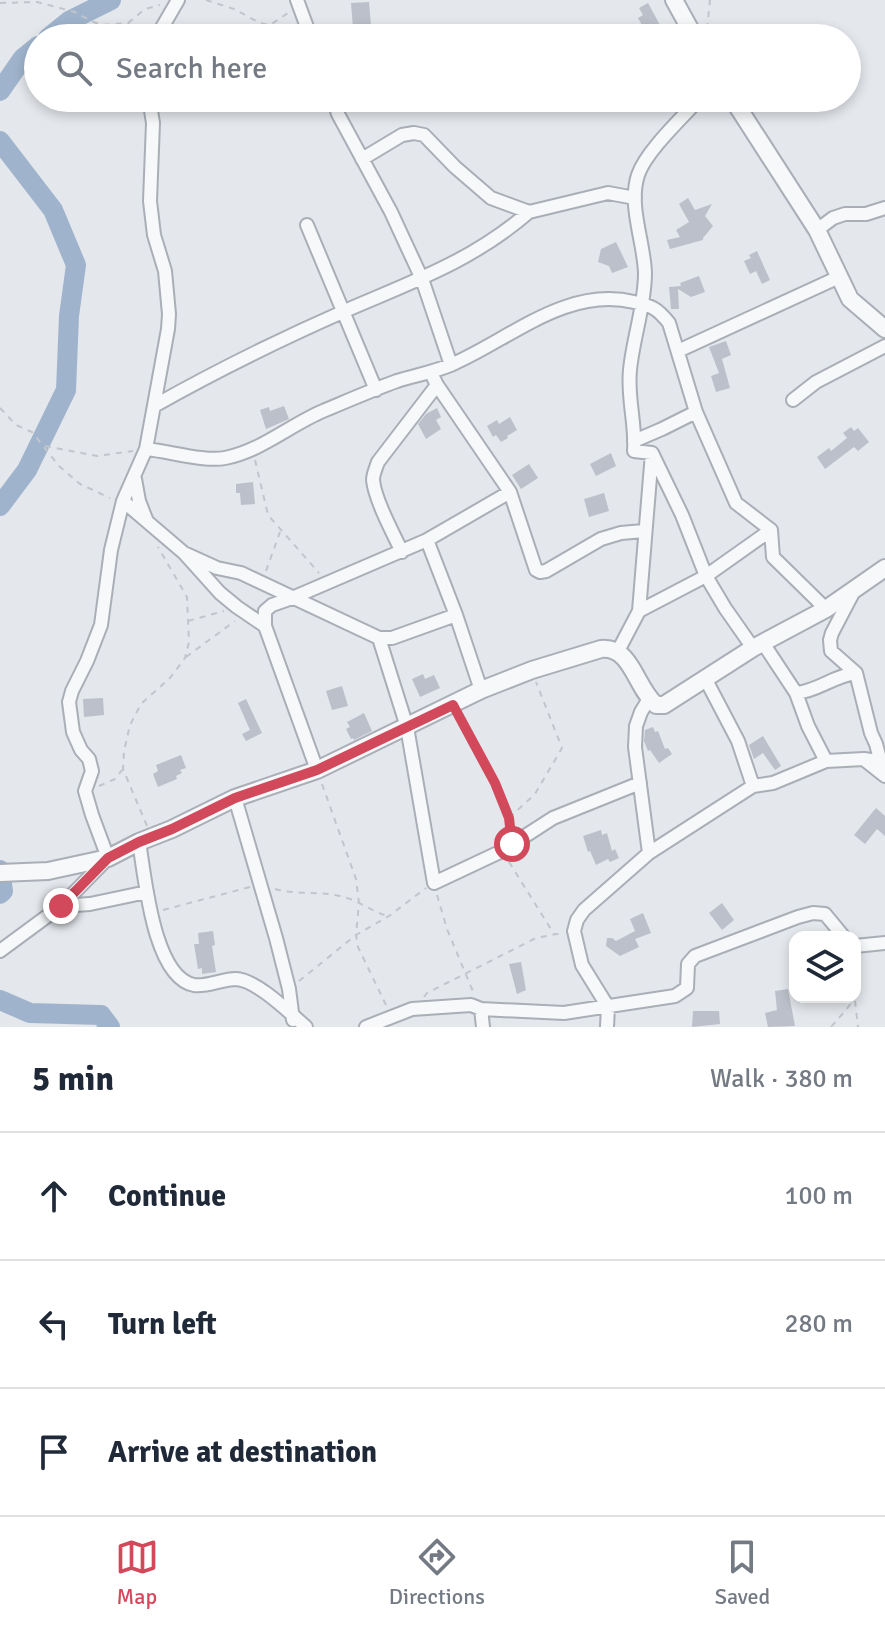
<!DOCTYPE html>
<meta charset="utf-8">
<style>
:root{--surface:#fff;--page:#f2f2f3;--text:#1f2937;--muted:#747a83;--line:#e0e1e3;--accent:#d1495b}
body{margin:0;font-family:Signika,sans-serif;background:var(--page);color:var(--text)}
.controls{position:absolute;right:24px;bottom:24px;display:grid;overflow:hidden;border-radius:16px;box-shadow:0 4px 12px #0003}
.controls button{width:72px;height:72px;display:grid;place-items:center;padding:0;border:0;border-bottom:2px solid var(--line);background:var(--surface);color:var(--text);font:40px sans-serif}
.stop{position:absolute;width:24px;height:24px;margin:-18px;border:6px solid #d1495b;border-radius:50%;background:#fff}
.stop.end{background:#d1495b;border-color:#fff;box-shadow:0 2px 8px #0008}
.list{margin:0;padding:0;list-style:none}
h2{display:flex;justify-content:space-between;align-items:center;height:104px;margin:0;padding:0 32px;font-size:34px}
h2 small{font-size:26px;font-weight:400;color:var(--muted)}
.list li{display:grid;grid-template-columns:52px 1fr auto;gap:24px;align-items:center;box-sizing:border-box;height:128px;padding:0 32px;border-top:2px solid var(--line)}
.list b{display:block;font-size:30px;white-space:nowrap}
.list em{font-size:26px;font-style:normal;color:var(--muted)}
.icon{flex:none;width:44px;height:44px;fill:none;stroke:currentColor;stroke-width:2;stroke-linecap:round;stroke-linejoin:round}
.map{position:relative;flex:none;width:885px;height:1027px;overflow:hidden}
.search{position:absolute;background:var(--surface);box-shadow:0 4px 12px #0003;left:24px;right:24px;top:24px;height:88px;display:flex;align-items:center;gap:20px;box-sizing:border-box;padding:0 28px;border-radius:44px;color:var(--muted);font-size:30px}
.sheet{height:488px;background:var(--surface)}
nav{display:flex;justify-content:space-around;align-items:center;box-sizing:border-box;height:112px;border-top:2px solid var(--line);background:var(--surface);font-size:22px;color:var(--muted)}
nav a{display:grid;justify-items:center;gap:4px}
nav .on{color:var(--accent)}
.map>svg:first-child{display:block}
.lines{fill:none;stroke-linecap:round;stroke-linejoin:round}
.river{stroke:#9fb4cc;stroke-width:20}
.building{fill:#bbc0ca}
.minor-casing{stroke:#a9aeb7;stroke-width:16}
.tertiary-casing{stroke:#a9aeb7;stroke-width:20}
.path{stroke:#c2c5cb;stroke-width:2;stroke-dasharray:6 6;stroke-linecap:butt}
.minor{stroke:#f7f8fa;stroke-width:12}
.tertiary{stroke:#f7f8fa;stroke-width:16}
.route{stroke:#d1495b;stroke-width:10}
</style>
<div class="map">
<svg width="885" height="1027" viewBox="0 0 885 1027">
<rect width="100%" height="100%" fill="#e4e7ec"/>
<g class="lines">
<!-- river -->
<path class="river" d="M48,38L69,21L111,0
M0,91L23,58L38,46
M0,141L53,210L76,265L69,316L66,390L27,470L0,506
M0,870L3,891L0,894
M0,1000L30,1013L101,1015L110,1027"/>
</g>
<!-- building -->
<path class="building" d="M369,2L371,26L353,28L351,3Z
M648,3L667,38H649L638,18L643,15L639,8Z
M688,198L695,210L712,204L705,216L713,226L703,238V240L670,249L667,240L680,237L676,230L689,222L679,204Z
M616,242L628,267L612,273L609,266L598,262L601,249Z
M757,251L770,280L762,284L756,271L750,274L744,261L751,258L749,255Z
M699,276L705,292L691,297L678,289L679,309H671L669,287L681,286L680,283Z
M726,341L731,355L722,359L730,388L716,392L711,376L719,373L709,347Z
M284,406L289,419L266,429L260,410L269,407L270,411Z
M437,408L441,417L436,420L441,429L426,439L418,424L426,414Z
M510,417L517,430L507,436L508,438L501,442L496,435L493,437L487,426L497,420L499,424Z
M851,427L854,431L858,428L869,442L858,451L854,447L825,469L817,457L829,448L831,451L847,438L843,433Z
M611,453L616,466L596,476L590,464Z
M529,464L538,478L521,489L512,475Z
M253,482L255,504L241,505L240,493H236V484Z
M604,493L609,511L589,517L584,499Z
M423,674L425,679L434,675L440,688L420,697L412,679Z
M342,686L348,706L332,710L326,691Z
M103,698L104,715L84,717L83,699Z
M246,699L262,733L246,741L242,734L250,730L238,703Z
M364,713L372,731L354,740L353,738L351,739L346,729L350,727L347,722Z
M653,727L655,732L658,731L665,749L668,748L672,754L659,763L650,750L648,751L644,741L645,730Z
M763,736L781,766L775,770L763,753L754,759L749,745Z
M181,755L186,768L180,770L182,773L176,776L177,779L158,787L153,774L158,771L156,765Z
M876,808L885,816V836L877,829L865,844L854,835Z
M601,830L602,835L607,833L612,851L615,849L619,858L610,862L608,859L596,865L590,851L588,852L583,836Z
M722,903L734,920L722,930L709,913Z
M643,913L651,933L635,939L639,947L620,956L606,946L607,938H612L616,941L635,931L630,919Z
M213,931L215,945L212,946L216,972L202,974V968L198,969L194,944H199L198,933Z
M521,962L526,990L517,994L509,964Z
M788,989L795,1026L768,1027L765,1013L777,1010L775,991Z
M693,1011H719L720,1024L692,1027Z"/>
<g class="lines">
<!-- minor casing -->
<g class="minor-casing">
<path id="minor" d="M297,0L311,38
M156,38L178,0
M333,98L338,114L391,212L422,279L451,365
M362,159L402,135L414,133L424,135L455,167L491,198L529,212L608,193L635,198
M307,225L376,390
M817,230L833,218L845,214H866L885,208
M678,351L839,277
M431,373L437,385L510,492L536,570L540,572L546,571L601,539L621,533L644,531
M793,400L816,382L885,346
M154,406C216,371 281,339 347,310C414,281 472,261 529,212
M634,441L662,429L696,412
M146,449C168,451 205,462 225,458C261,451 290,425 323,411C347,401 372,390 397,381C416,375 436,372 455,363C511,338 568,286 634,302C652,306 657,308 669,323L696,412L736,503L771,530L773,557L826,609
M652,453L682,515L706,576L725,608L753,648
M135,479L139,501L146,519
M123,501L184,553L220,593L237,607L265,626L317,770
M427,540L456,615L481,690
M402,552C393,533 375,500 373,480C373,474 376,468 378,462L437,385
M184,553L217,568L241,573L379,638L407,727L434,883L502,851L553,818L640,783
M854,591L832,633L830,640L831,651L856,673L871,733L876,744L881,763
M639,611L706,576L771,530
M265,626V611L272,605L292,598L427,540L510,492
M379,638H392L456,615
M763,643L796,693L808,726L826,761
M618,651L639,611L652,453L634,451C636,424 627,397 630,370C633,338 645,306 645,273C644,241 628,206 638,175C646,151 683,117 700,98
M706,680L738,741L753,786
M796,693C818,691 833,676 856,673
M866,761L885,776
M235,798L276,938L289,989L293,1020
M139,842C145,876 153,977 194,985C207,987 222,979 236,979C257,980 290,1013 306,1027
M649,853L753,786L773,783L826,761L864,759L885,762
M61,906L90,904L147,892
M855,946L885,943
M0,951L61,906L108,858L92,815L85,791L92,771L89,759L81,750L73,732L69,702L72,691L87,661L101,625L111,550L123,501L146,449L168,329L169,314L165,271L154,235L150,201L153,123L149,98
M481,1009L483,1027
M366,1027L412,1009L471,1005L481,1009L564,1013L675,996L687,988L688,964L695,956L798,917L813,913L825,914L844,937
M607,1027L608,1007L582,965L574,931L577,920L584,910L649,853L635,747L636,726L641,712L649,699"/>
</g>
<!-- tertiary casing -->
<g class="tertiary-casing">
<path id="tertiary" d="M674,0L695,38
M732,98L817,230L850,299L885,329
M0,873L48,871L108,858L139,842L172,829L235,798L317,770L481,690L532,670L601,649C632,646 635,687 656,705H664L753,648L826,609L885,568"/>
</g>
<!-- path -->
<path class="path" d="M206,0L234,9L260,23L270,25L288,13
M0,3L37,2L75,12L91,21L102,25L127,23L144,33
M128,23L145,9L160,5
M707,29L710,0
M0,408L16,425L32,432L59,466L80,484L110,498
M45,446L97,456L133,451
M255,460L268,515L319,573
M266,571L280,532
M188,621L224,611
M186,657L235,621
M460,717C478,752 506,791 511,831
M322,784L356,879L359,903L356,935L358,947L386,1005
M99,786L115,779L122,770
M509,818L535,794L562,748L536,682
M147,826L123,769L124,751L130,725L141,704L170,678L185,658L189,642L187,597L158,547
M509,862L554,934
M275,889C296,895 318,891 340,896C356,899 371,911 387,916
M437,895L447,929L474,994
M163,910L250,887
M299,981L356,935L389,916L426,888
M424,997L427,993L536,938L562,933
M855,1001L858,1027
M831,1027C856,998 861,997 858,958"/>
<!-- minor -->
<use href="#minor" class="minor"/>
<!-- tertiary -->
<use href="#tertiary" class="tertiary"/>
</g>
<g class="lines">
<!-- route -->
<path class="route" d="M61,906L108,858L139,842L172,829L235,798L317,770L453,705L495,783L509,818L512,844"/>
</g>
</svg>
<div class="controls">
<button><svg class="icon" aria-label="layers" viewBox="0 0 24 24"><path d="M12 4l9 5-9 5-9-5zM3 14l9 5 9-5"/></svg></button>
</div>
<div class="stop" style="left:512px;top:844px"></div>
<div class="stop end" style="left:61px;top:906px"></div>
<div class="search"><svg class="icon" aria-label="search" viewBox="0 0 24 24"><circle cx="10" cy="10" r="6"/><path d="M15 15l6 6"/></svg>Search here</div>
</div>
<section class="sheet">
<h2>5 min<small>Walk · 380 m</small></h2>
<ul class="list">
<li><svg class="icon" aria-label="ahead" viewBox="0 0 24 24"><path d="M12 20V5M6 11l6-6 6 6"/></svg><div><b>Continue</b></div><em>100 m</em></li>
<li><svg class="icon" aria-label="left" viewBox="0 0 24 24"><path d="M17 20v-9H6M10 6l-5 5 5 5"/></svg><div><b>Turn left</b></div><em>280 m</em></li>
<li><svg class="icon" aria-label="arrive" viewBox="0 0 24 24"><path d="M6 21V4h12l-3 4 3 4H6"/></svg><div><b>Arrive at destination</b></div></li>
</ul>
</section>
<nav>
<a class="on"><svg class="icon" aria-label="map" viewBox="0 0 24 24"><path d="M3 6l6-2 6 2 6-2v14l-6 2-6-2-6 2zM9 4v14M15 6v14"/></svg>Map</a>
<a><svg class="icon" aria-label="directions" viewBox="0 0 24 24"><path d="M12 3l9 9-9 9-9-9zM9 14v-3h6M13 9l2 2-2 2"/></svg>Directions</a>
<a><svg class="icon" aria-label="saved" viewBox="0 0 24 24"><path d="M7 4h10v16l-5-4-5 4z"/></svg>Saved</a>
</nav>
